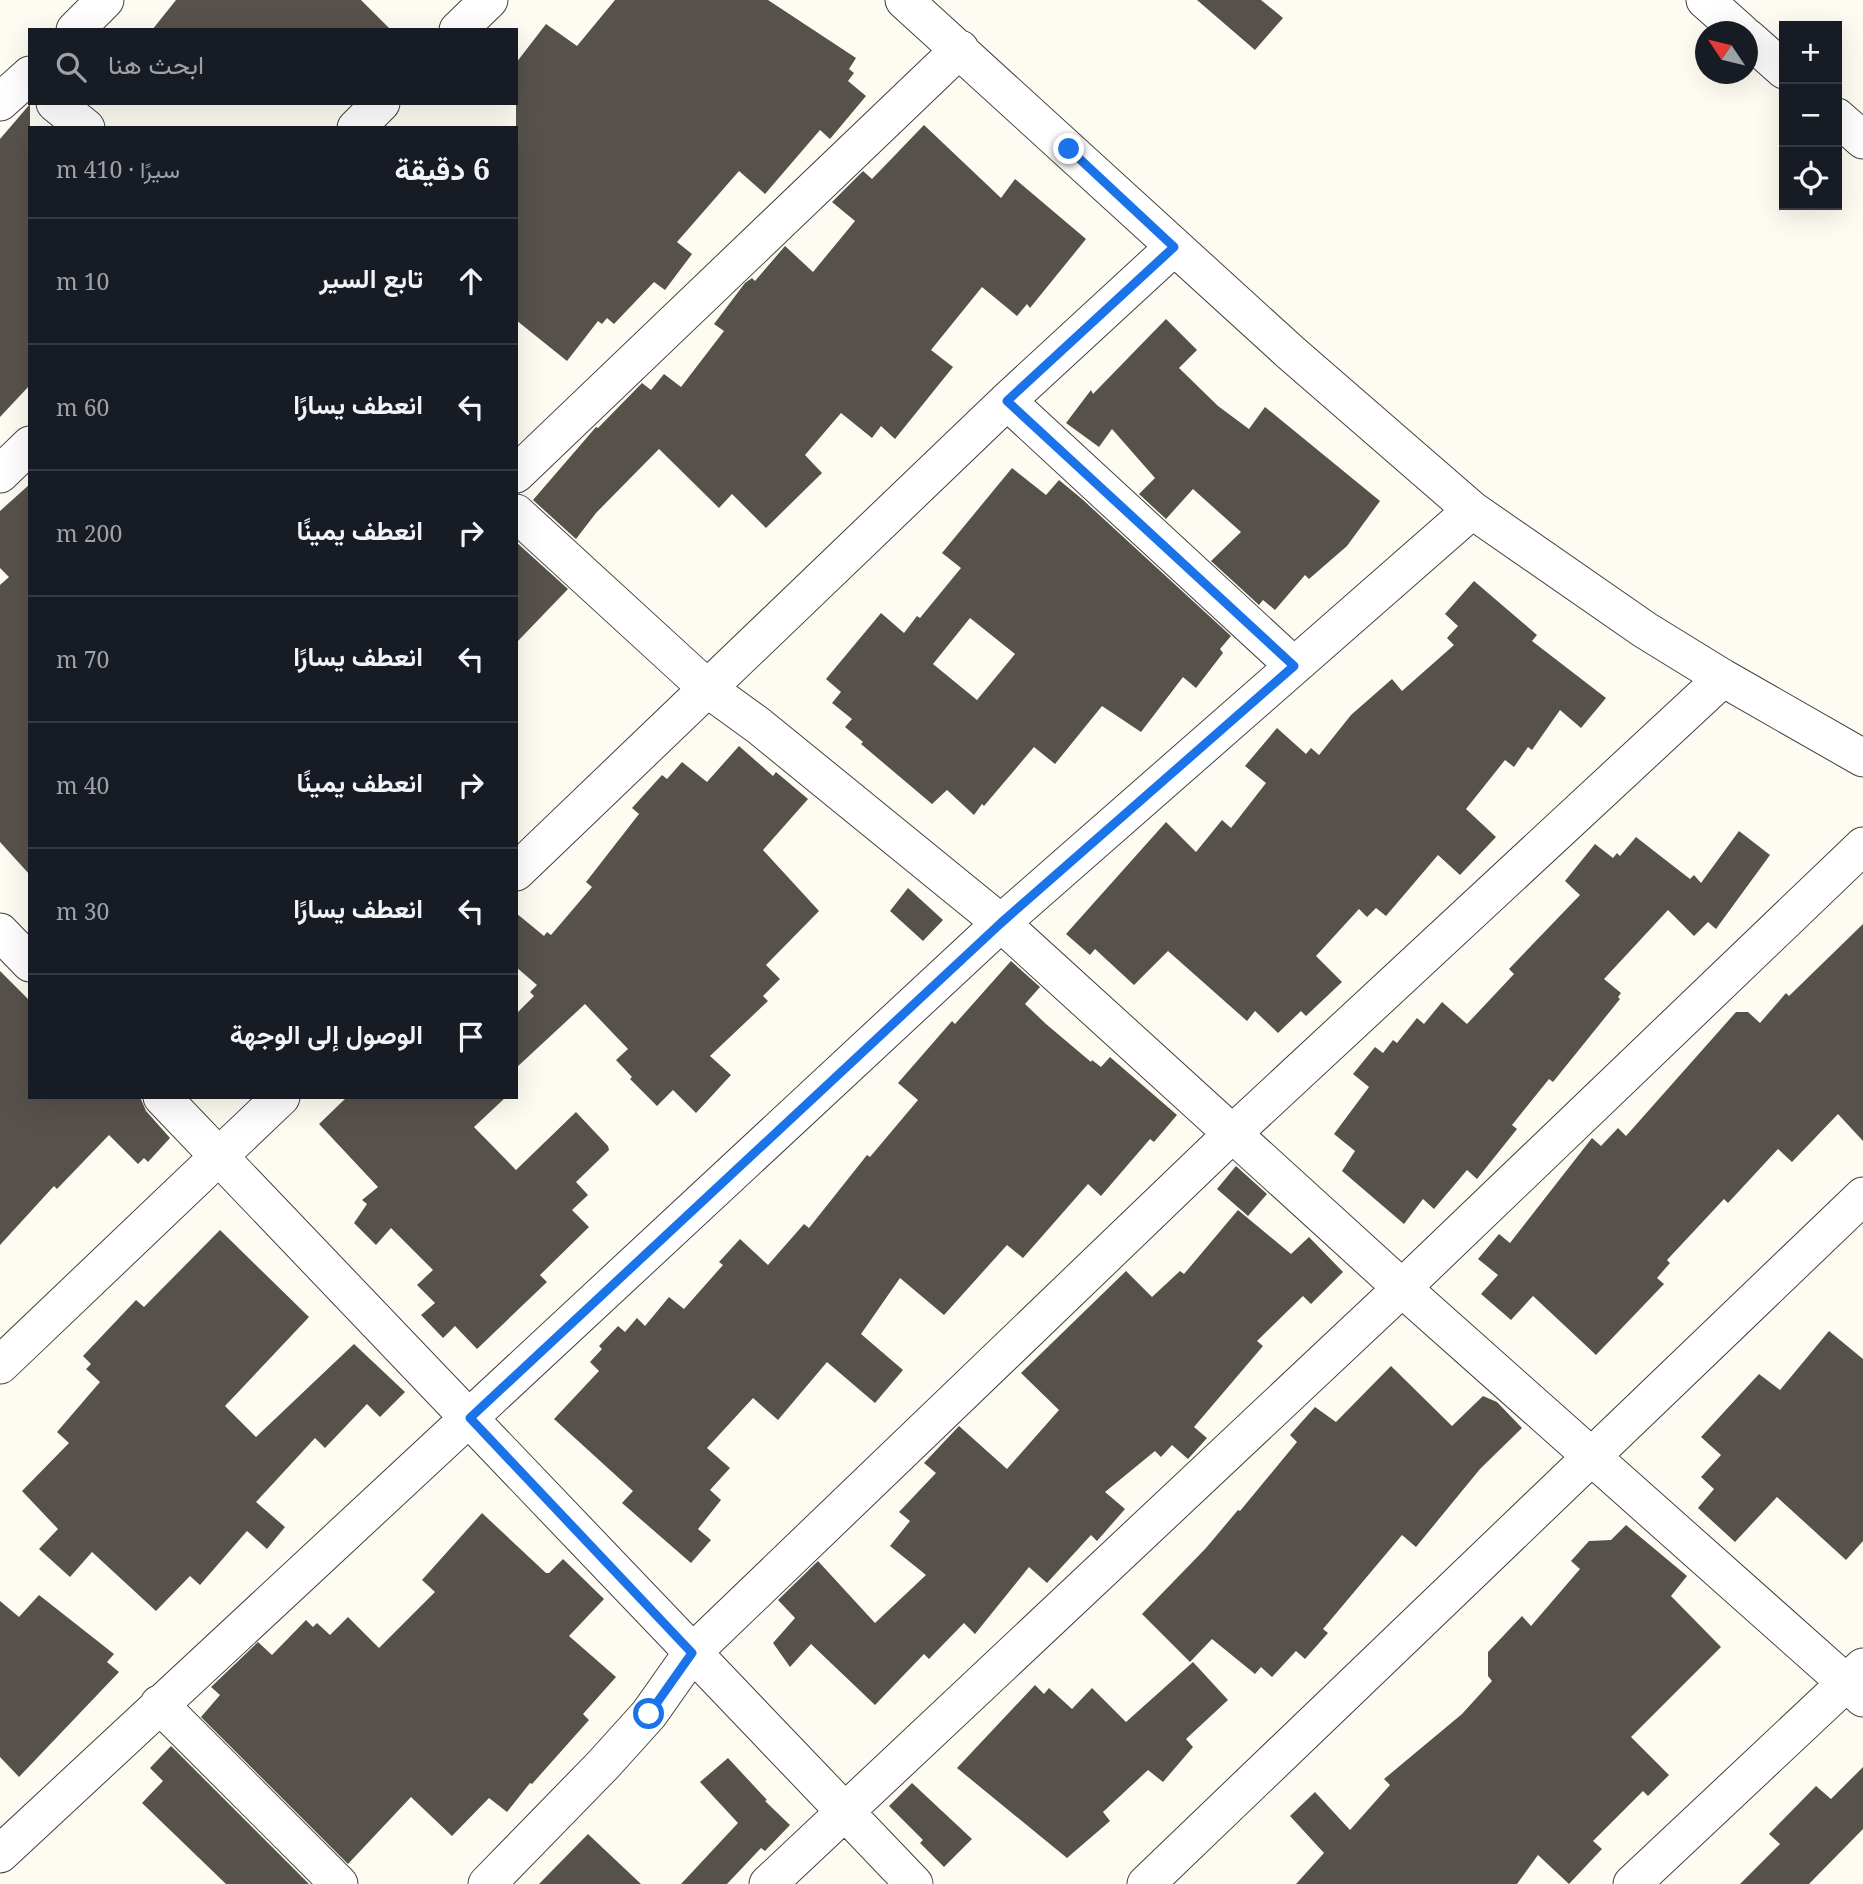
<!DOCTYPE html>
<html lang="ar">
<meta charset="utf-8">
<style>
:root{--surface:#171b24;--page:#242831;--text:#f1f3f6;--muted:#9ea1a6;--line:#363941}
body{margin:0;font-family:"Noto Serif",Vazirmatn,serif;background:var(--page);color:var(--text);direction:rtl}
.controls{position:absolute;right:21px;top:21px;display:grid;overflow:hidden;border-radius:0px;box-shadow:0 7px 28px #0002}
.controls button{width:63px;height:63px;display:grid;place-items:center;padding:0;border:0;border-bottom:2px solid var(--line);background:var(--surface);color:var(--text);font:35px sans-serif}
.compass{position:absolute;left:1695px;top:21px;width:63px;height:63px;border-radius:50%;background:var(--surface);box-shadow:0 7px 28px #0002;rotate:305deg}
.stop{position:absolute;width:21px;height:21px;margin:-16px;border:5px solid #1a73e8;border-radius:50%;background:#fff}
.stop.end{background:#1a73e8;border-color:#fff;box-shadow:0 2px 7px #0008}
.list{margin:0;padding:0;list-style:none}
h2{display:flex;justify-content:space-between;align-items:center;height:91px;margin:0;padding:0 28px;font-size:30px}
h2 small{font-size:23px;font-weight:400;color:var(--muted)}
.list li{display:grid;grid-template-columns:46px 1fr auto;gap:21px;align-items:center;box-sizing:border-box;height:126px;padding:0 28px;border-top:2px solid var(--line)}
.list b{display:block;font-size:26px;white-space:nowrap}
.list em{font-size:23px;font-style:normal;color:var(--muted)}
.icon{flex:none;width:38px;height:38px;fill:none;stroke:currentColor;stroke-width:2;stroke-linecap:round;stroke-linejoin:round}
.map{position:relative;flex:none;width:1863px;height:1884px;overflow:hidden;direction:ltr}
.search{position:absolute;background:var(--surface);box-shadow:0 7px 28px #0002;left:28px;top:28px;width:490px;height:77px;display:flex;align-items:center;gap:18px;box-sizing:border-box;padding:0 24px;border-radius:0px;color:var(--muted);font-size:26px}
.panel{position:absolute;background:var(--surface);box-shadow:0 7px 28px #0002;left:28px;top:126px;width:490px;height:973px;border-radius:0px;direction:rtl}
.map>svg:first-child{display:block}
.building{fill:#57514c;fill-rule:evenodd}
.lines{fill:none;stroke-linecap:round;stroke-linejoin:round}
.minor-casing{stroke:#424242;stroke-width:39}
.minor{stroke:#fff;stroke-width:37}
.route{stroke:#1a73e8;stroke-width:9}
</style>
<div class="map">
<svg width="1863" height="1884" viewBox="0 0 1863 1884">
<rect width="100%" height="100%" fill="#fefcf2"/>
<!-- building -->
<path class="building" d="M176,0H361L391,30H152Z
M615,0H768L856,58L849,69L854,73L848,81L866,96L830,139L820,130L765,194L739,171L677,242L692,254L665,290L654,282L614,324L607,318L602,324L598,321L567,361L516,320V63L546,24L577,46Z
M1197,0H1261L1283,18L1255,50Z
M30,104V385L0,417V139Z
M924,125L1001,198L1015,179L1086,239L1030,308L1027,304L1017,316L982,287L931,350L953,367L895,439L881,426L872,438L841,413L805,455L822,473L766,528L732,494L719,508L659,449L596,513L576,539L533,500L596,427L598,428L642,383L651,390L664,374L681,387L724,331L714,324L745,283L752,278L755,281L785,246L813,272L855,221L832,202L863,171L872,179Z
M1166,319L1197,350L1179,368L1218,406L1249,429L1265,407L1380,501L1347,546L1309,579L1305,575L1275,610L1263,600L1259,605L1211,561L1241,532L1193,489L1166,519L1139,494L1155,478L1112,429L1099,447L1066,423L1091,390L1093,394Z
M1012,468L1046,495L1059,480L1082,499L1231,636L1220,649L1223,653L1196,688L1183,677L1141,732L1102,706L1055,764L1034,747L984,806L982,804L974,815L947,790L932,804L861,744L863,742L845,727L852,719L832,703L841,692L826,679L881,613L904,633L917,616L920,618L961,568L942,553ZM970,618L1015,654L977,700L933,664Z
M30,484V875L0,842V585L9,577L0,568V511Z
M516,542L568,589L516,643Z
M1474,581L1537,635L1532,641L1606,698L1581,728L1560,710L1532,750L1528,747L1514,767L1505,760L1466,809L1496,837L1460,875L1438,855L1386,916L1376,908L1367,917L1359,909L1316,956L1342,982L1306,1016L1301,1011L1278,1033L1255,1011L1247,1021L1168,951L1134,985L1095,949L1090,955L1066,934L1166,822L1196,852L1222,820L1231,828L1266,783L1245,766L1277,728L1306,754L1311,748L1319,755L1351,715L1392,679L1402,691L1454,645L1447,638L1458,626L1445,614Z
M739,746L773,776L776,772L808,799L763,850L819,911L766,965L780,979L763,996L768,1001L710,1056L731,1075L696,1113L673,1090L657,1106L630,1079L632,1077L616,1060L628,1049L585,1004L516,1068V1014L534,996L530,992L537,985L516,967V913L544,936L547,932L551,935L592,887L586,882L639,814L632,808L662,775L667,779L682,762L707,782Z
M1739,831L1770,855L1716,929L1708,922L1694,936L1668,910L1604,979L1621,993L1618,997L1620,999L1553,1082L1549,1079L1512,1125L1517,1129L1477,1179L1467,1170L1434,1209L1423,1199L1404,1224L1342,1171L1355,1151L1334,1134L1369,1087L1353,1074L1375,1047L1383,1053L1393,1040L1397,1043L1417,1018L1424,1024L1442,1002L1467,1024L1514,974L1509,969L1580,895L1565,881L1595,844L1613,858L1617,853L1620,856L1636,837L1690,879L1694,875L1701,883Z
M908,888L943,920L923,941L890,911Z
M1863,924V1141L1838,1114L1792,1162L1778,1149L1728,1203L1724,1199L1667,1260L1670,1263L1657,1278L1664,1284L1596,1355L1533,1296L1511,1320L1481,1294L1498,1275L1478,1259L1499,1234L1510,1243L1592,1138L1601,1146L1618,1128L1626,1136L1736,1012H1748L1760,1023L1786,993L1789,996Z
M1011,961L1040,987L1025,1004L1046,1024L1091,1062L1092,1060L1101,1067L1110,1057L1177,1115L1154,1142L1150,1139L1101,1196L1088,1184L1023,1258L1007,1245L944,1315L900,1278L861,1334L903,1370L875,1403L827,1362L778,1420L753,1398L707,1448L730,1468L710,1490L721,1500L698,1529L711,1540L691,1563L622,1503L633,1491L554,1419L599,1371L590,1362L602,1349L599,1346L618,1326L625,1332L637,1318L645,1326L669,1297L684,1309L723,1265L719,1262L740,1239L768,1265L804,1224L809,1228L867,1155L870,1157L918,1100L898,1083L952,1021L955,1024Z
M0,971L30,1001V1097H140L146,1111L170,1138L148,1162L144,1158L138,1164L109,1135L57,1189L54,1186L0,1245Z
M347,1097H506L474,1127L516,1170L576,1112L608,1146L609,1150L576,1182L588,1195L572,1210L589,1227L540,1275L547,1282L477,1349L455,1326L443,1338L421,1315L435,1303L417,1285L433,1270L391,1228L376,1245L354,1223L367,1204L362,1200L378,1187L319,1124Z
M1236,1166L1267,1194L1248,1216L1217,1189Z
M1238,1210L1291,1254L1309,1237L1343,1272L1311,1304L1303,1296L1257,1341L1263,1346L1194,1427L1207,1438L1188,1459L1172,1445L1161,1457L1155,1451L1105,1492L1125,1509L1097,1541L1091,1535L1047,1583L1029,1567L975,1634L964,1623L929,1659L924,1654L875,1705L811,1644L790,1667L773,1643L795,1618L778,1600L818,1561L875,1623L926,1575L890,1546L910,1521L899,1512L936,1473L924,1463L959,1426L1007,1469L1059,1410L1021,1373L1126,1271L1152,1297L1180,1271L1184,1274Z
M220,1230L309,1317L225,1406L256,1437L354,1344L405,1392L380,1417L367,1404L325,1448L315,1438L256,1502L285,1527L267,1549L247,1531L200,1585L190,1576L156,1611L92,1552L70,1577L39,1549L58,1529L22,1491L69,1443L57,1432L100,1382L86,1369L91,1364L83,1356L136,1300L144,1307Z
M1829,1331L1863,1359V1541L1846,1560L1777,1497L1735,1542L1698,1508L1714,1489L1701,1477L1721,1455L1701,1437L1759,1374L1780,1390Z
M1391,1366L1452,1426L1483,1396L1497,1402L1522,1428L1480,1469L1416,1547L1402,1535L1323,1629L1328,1633L1305,1659L1296,1651L1272,1677L1261,1667L1255,1674L1212,1639L1190,1662L1142,1614L1206,1548L1238,1510L1240,1511L1297,1442L1290,1435L1315,1407L1336,1422Z
M482,1513L546,1573H549L563,1559L604,1599L569,1636L616,1677L583,1714L589,1720L532,1784L530,1783L507,1812L489,1798L452,1836L411,1797L348,1864L201,1717L220,1695L211,1687L258,1642L272,1655L306,1620L313,1627L317,1623L330,1635L348,1617L379,1648L435,1592L422,1580Z
M1626,1525L1687,1576L1671,1596L1721,1647L1631,1737L1669,1775L1648,1796L1643,1791L1593,1841L1602,1849L1569,1884L1538,1855L1517,1884H1296L1324,1853L1290,1816L1315,1792L1350,1830L1390,1785L1384,1779L1462,1714L1492,1681L1488,1676V1652L1522,1616L1531,1626L1580,1569L1571,1561L1589,1541L1611,1540Z
M39,1595L114,1654L107,1662L119,1672L19,1777L0,1757V1601L19,1617Z
M1193,1662L1228,1700L1186,1739L1193,1747L1163,1782L1148,1770L1103,1812L1110,1821L1067,1858L957,1768L1035,1685L1044,1694L1049,1688L1072,1709L1092,1688L1126,1722Z
M171,1746L309,1884H226L142,1803L163,1781L150,1768Z
M728,1758L767,1800L765,1801L790,1825L765,1851L761,1848L727,1884H681L738,1823L700,1782Z
M1863,1767V1829L1809,1884H1740L1780,1844L1769,1834L1816,1786L1831,1799Z
M912,1783L972,1839L944,1867L920,1843L923,1840L889,1806Z
M588,1834L641,1884H539Z"/>
<g class="lines">
<!-- minor casing -->
<g class="minor-casing">
<path id="minor" d="M904,0L1290,352L1472,510L1645,630L1723,678L1863,758
M1705,0L1741,32
M75,30L105,0
M458,30L489,0
M1748,38L1784,70
M0,102L30,75
M55,103L86,128
M1837,117L1863,140
M356,128L381,103
M1007,401L1294,666
M0,474L30,445
M516,474L960,49
M516,513L708,689L759,726L1001,923L1402,1288L1863,1698
M516,872L1007,401L1174,247
M0,932L30,963
M162,1097L914,1884
M0,1365L281,1097
M159,1704L339,1884
M0,1854L1001,923L1472,510
M487,1884L603,1765L649,1714L692,1653L1232,1134L1723,678
M768,1884L1402,1288L1863,846
M1146,1884L1863,1196
M1632,1884L1863,1667"/>
</g>
<!-- minor -->
<use href="#minor" class="minor"/>
</g>
<g class="lines">
<!-- route -->
<path class="route" d="M649,1714L692,1653L470,1418L1001,923L1294,666L1007,401L1174,247L1069,149"/>
</g>
</svg>
<div class="controls">
<button>+</button>
<button>−</button>
<button><svg class="icon" aria-label="locate" viewBox="0 0 24 24"><circle cx="12" cy="12" r="6"/><path d="M12 2v4M12 18v4M2 12h4M18 12h4"/></svg></button>
</div>
<svg class="compass" viewBox="-18 -18 36 36"><path d="M0-13l5 13h-10z" fill="#e53935"/><path d="M0 13l5-13h-10z" fill="#9ea1a6"/></svg>
<div class="stop" style="left:649px;top:1714px"></div>
<div class="stop end" style="left:1069px;top:149px"></div>
<div class="search"><svg class="icon" aria-label="search" viewBox="0 0 24 24"><circle cx="10" cy="10" r="6"/><path d="M15 15l6 6"/></svg>ابحث هنا</div>
<section class="panel">
<h2>6 دقيقة<small>سيرًا · 410 m</small></h2>
<ul class="list">
<li><svg class="icon" aria-label="ahead" viewBox="0 0 24 24"><path d="M12 20V5M6 11l6-6 6 6"/></svg><div><b>تابع السير</b></div><em>10 m</em></li>
<li><svg class="icon" aria-label="left" viewBox="0 0 24 24"><path d="M17 20v-9H6M10 6l-5 5 5 5"/></svg><div><b>انعطف يسارًا</b></div><em>60 m</em></li>
<li><svg class="icon" aria-label="right" viewBox="0 0 24 24"><path d="M7 20v-9h11M14 6l5 5-5 5"/></svg><div><b>انعطف يمينًا</b></div><em>200 m</em></li>
<li><svg class="icon" aria-label="left" viewBox="0 0 24 24"><path d="M17 20v-9H6M10 6l-5 5 5 5"/></svg><div><b>انعطف يسارًا</b></div><em>70 m</em></li>
<li><svg class="icon" aria-label="right" viewBox="0 0 24 24"><path d="M7 20v-9h11M14 6l5 5-5 5"/></svg><div><b>انعطف يمينًا</b></div><em>40 m</em></li>
<li><svg class="icon" aria-label="left" viewBox="0 0 24 24"><path d="M17 20v-9H6M10 6l-5 5 5 5"/></svg><div><b>انعطف يسارًا</b></div><em>30 m</em></li>
<li><svg class="icon" aria-label="arrive" viewBox="0 0 24 24"><path d="M6 21V4h12l-3 4 3 4H6"/></svg><div><b>الوصول إلى الوجهة</b></div></li>
</ul>
</section>
</div>
